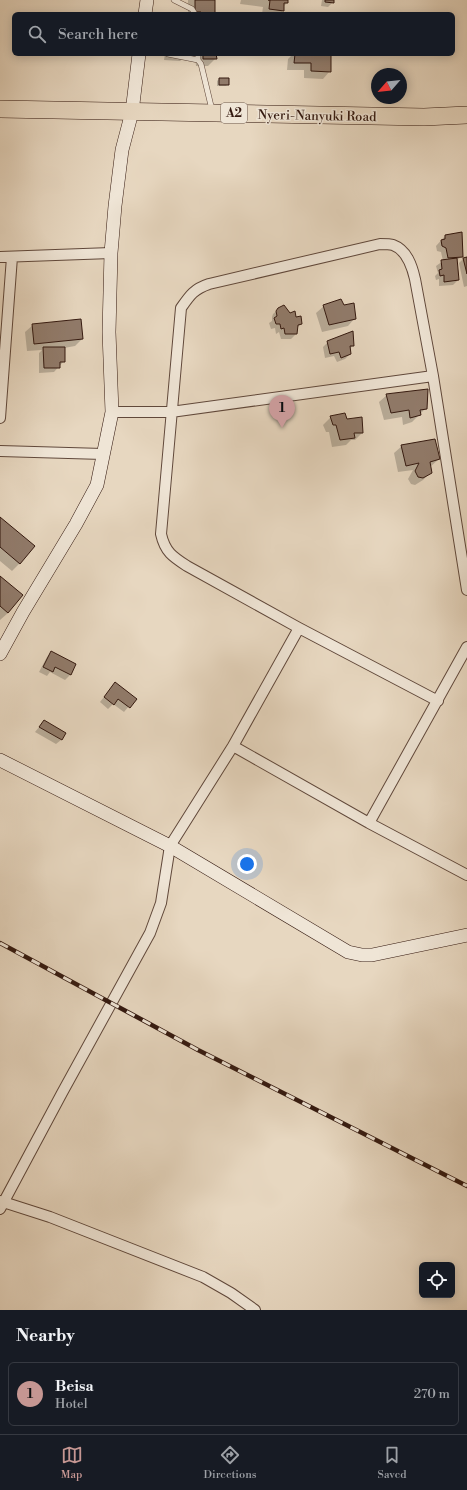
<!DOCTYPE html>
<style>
:root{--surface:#171b24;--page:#242831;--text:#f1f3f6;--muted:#9ea1a6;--line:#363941;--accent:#c59692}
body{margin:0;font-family:"Libre Bodoni",serif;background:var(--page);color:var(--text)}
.controls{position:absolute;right:12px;bottom:12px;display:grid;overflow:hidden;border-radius:6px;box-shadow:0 2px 10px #0003}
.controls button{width:36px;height:36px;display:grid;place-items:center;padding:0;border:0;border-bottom:1px solid var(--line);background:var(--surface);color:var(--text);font:20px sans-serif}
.compass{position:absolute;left:371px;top:68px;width:36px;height:36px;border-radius:50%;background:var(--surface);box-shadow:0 2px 10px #0003;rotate:242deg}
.you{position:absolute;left:247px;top:864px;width:14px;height:14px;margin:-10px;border:3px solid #fff;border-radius:50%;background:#1a73e8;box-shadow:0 0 0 6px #1a73e833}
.badge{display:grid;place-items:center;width:26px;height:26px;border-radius:50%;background:var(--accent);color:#111;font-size:13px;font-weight:700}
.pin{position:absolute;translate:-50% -33px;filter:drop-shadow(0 1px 2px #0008)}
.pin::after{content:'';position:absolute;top:21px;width:14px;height:12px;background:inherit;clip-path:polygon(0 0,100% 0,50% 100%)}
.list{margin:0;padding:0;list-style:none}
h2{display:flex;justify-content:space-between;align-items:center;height:52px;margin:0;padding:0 16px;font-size:17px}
h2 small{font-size:13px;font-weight:400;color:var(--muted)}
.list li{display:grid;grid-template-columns:26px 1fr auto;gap:12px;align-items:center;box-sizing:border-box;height:64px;margin:0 8px 8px;padding:0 8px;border:1px solid var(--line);border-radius:6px}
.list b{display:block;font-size:15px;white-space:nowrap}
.list p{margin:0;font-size:13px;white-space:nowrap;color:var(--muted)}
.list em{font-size:13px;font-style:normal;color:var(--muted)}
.icon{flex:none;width:22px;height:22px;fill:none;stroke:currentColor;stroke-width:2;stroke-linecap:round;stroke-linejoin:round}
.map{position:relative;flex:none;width:467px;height:1310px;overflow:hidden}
.search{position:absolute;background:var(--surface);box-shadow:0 2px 10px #0003;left:12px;right:12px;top:12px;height:44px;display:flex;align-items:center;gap:10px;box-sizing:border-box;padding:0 14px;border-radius:6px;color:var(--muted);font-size:15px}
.sheet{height:124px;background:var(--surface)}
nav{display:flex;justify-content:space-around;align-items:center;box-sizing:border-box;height:56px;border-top:1px solid var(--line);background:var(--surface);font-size:11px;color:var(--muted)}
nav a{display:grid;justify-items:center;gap:2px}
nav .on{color:var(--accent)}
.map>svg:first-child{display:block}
.shadow{fill:#0003}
.building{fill:#917b6b;stroke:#33180f}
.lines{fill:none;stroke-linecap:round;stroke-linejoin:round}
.lane-casing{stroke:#60483b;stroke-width:6}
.street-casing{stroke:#60483b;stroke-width:12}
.secondary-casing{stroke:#33180f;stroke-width:14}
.highway-casing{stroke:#33180f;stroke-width:18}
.lane{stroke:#efe5d6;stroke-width:5}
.street{stroke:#efe5d6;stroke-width:10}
.secondary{stroke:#efe5d6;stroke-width:13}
.highway{stroke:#e7d7c0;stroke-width:17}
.rail-casing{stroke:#33180f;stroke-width:4.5}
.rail{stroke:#efe5d6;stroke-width:3;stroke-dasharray:9;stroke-linecap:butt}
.labels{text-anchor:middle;stroke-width:3;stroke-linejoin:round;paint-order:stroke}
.shield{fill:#efe5d6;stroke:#6b564b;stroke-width:1}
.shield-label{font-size:12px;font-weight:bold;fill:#33180f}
.street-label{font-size:13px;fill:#33180f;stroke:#efe5d6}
</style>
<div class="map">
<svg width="467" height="1310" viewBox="0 0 467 1310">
<rect width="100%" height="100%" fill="#e7d7c0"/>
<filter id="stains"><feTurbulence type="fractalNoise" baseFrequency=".005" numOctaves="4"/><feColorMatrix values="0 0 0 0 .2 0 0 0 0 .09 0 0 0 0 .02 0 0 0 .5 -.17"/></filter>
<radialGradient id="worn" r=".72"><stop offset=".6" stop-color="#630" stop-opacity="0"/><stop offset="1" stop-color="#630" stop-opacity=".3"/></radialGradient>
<!-- shadow -->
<path class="shadow" d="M188,0H214V14H188Z
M241,0H287V3L283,7V11L279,14H262L263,7L240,4Z
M322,0H333V2L328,7L321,6Z
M165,54H187L180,61L164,60Z
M195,54H215L216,58L208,66H196Z
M293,54H330V71L323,79L304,78V70H287L288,59Z
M219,79L228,84L226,86H217V81Z
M445,236L462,256L456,261L458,280L453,285L439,286V279L436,280L435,276L438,273L436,266L443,261L441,252L437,251L436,246Z
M464,258H467V286L464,287L459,263Z
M324,306H343L355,318L348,326L322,332L316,313Z
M279,309L296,318L301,324L297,328L296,334L291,339H281L279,332L276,334L275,328L271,329L269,323L272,321V317L273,314Z
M33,325L82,339L75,346L64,348V361L54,372L39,373V353L42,350L27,351L25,332Z
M328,342L353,346L349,349L350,354L345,359L337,362L334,356L325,358L323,347Z
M387,395L426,408L412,422L403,425L402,417L384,420L379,402Z
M331,417L346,420L362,433L355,440H351L346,445L332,447L329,432H326L323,425Z
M402,446L439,459L430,467L431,472L423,480L415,485L411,484L408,479L413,470L398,472L394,453Z
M0,518L20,563L12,571L0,561Z
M0,577L8,613L0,620Z
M51,652L75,664L70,675L65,680L50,672L47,676L39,672L47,657Z
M111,688L135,699L124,712L113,704L108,709L100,702Z
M44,721L61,740L56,744L35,732Z"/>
<!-- building -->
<path class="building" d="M195,0H215V14H201V12H195Z
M268,0H288V3H284V11L269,9L270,0Z
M325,0H334V3L325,2Z
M203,54H216L217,59H203Z
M295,54H331V72L311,71V63H294Z
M219,78H229V85H219Z
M462,232L463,257L448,258L446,248L442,246L441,240L445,239V235Z
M467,257V274L463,258Z
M457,258L459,280L444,282V275L440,276L439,270L442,269L441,260Z
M341,299L344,305L354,303L356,319L329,325L323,305Z
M284,305L290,313L295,311L296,317L301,316L302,324L298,325L297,334H285L284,328L281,329L280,324H276L274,318L277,316L276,311L278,308Z
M81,319L83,339L34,344L32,324Z
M353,331L354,346H350L351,354L341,358L339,352L330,354L327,341Z
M43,347H65V362H60V368H44Z
M428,389L427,409L420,410L421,415L410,418L409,410L391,413L386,394Z
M345,413L347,419L362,417L363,433H354L355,438L340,440L336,425H333L330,416Z
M435,439L440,459L430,462L432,473L423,478L418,477L415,471L419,463L406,466L401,445Z
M0,517L35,546L20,564L0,547Z
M0,576L23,595L8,613L0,606Z
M51,651L76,664L71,675L55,667L53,672L43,667Z
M115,682L137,699L130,708L118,699L114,705L104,697Z
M44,720L66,733L62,740L39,727Z"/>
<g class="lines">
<!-- lane casing -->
<g class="lane-casing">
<path id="lane" d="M174,0L192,9L195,14
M168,54L198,60L201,64L212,110
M198,54V60"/>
</g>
<!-- street casing -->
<g class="street-casing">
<path id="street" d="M0,257L111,253
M112,412H171L433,376
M0,418L12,257
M0,451L103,454
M438,701L299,628L187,566C173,557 165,552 161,534L181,308C190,295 194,289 209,284L380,244C384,244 390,244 393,245C407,250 412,266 415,279L433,376L467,590
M233,746L369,823L467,875
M369,823L467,647
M0,1201L50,1217L203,1277L231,1293L255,1310
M0,1209L62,1093L150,933L161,903L170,846L233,746L299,628"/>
</g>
<!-- secondary casing -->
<g class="secondary-casing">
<path id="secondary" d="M145,14L147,0
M0,654L23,612L76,524L97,485L112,412L109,332L111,253L115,206L122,150L132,112L139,54
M0,760L170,846L348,952L362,955H372L467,935"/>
</g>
<!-- highway casing -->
<g class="highway-casing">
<path id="highway" d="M0,109L424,117L467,115"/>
</g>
<!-- lane -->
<use href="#lane" class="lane"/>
<!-- street -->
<use href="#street" class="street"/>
<!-- secondary -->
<use href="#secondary" class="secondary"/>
<!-- highway -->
<use href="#highway" class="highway"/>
<!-- rail casing -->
<g class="rail-casing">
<path id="rail" d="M0,943L198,1050L467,1186"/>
</g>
<!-- rail -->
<use href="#rail" class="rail"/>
</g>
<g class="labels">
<!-- shield labels -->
<rect class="shield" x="221" y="103" width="26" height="20" rx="3"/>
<g class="shield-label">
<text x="234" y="117">A2</text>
</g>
<!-- street labels -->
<g class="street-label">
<text transform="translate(317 115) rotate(1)" y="5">Nyeri-Nanyuki Road</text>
</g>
</g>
<rect width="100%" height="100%" filter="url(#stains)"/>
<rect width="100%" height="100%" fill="url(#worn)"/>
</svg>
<div class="controls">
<button><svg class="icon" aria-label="locate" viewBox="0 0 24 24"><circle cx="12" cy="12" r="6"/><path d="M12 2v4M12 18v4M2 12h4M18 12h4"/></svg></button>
</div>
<svg class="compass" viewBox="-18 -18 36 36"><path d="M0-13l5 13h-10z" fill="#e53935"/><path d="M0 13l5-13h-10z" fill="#9ea1a6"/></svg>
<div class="you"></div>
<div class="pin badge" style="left:282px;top:428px">1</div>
<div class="search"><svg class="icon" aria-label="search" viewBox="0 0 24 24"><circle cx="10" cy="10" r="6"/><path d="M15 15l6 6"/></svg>Search here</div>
</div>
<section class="sheet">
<h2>Nearby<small></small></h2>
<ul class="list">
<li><span class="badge">1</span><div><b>Beisa</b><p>Hotel</p></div><em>270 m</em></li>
</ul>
</section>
<nav>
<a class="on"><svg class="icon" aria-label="map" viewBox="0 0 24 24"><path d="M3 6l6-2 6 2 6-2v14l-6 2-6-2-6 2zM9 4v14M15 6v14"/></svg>Map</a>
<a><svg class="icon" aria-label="directions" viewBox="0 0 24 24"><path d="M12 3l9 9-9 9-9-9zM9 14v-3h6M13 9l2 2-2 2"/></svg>Directions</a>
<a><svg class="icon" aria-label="saved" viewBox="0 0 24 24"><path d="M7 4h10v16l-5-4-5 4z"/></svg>Saved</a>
</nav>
